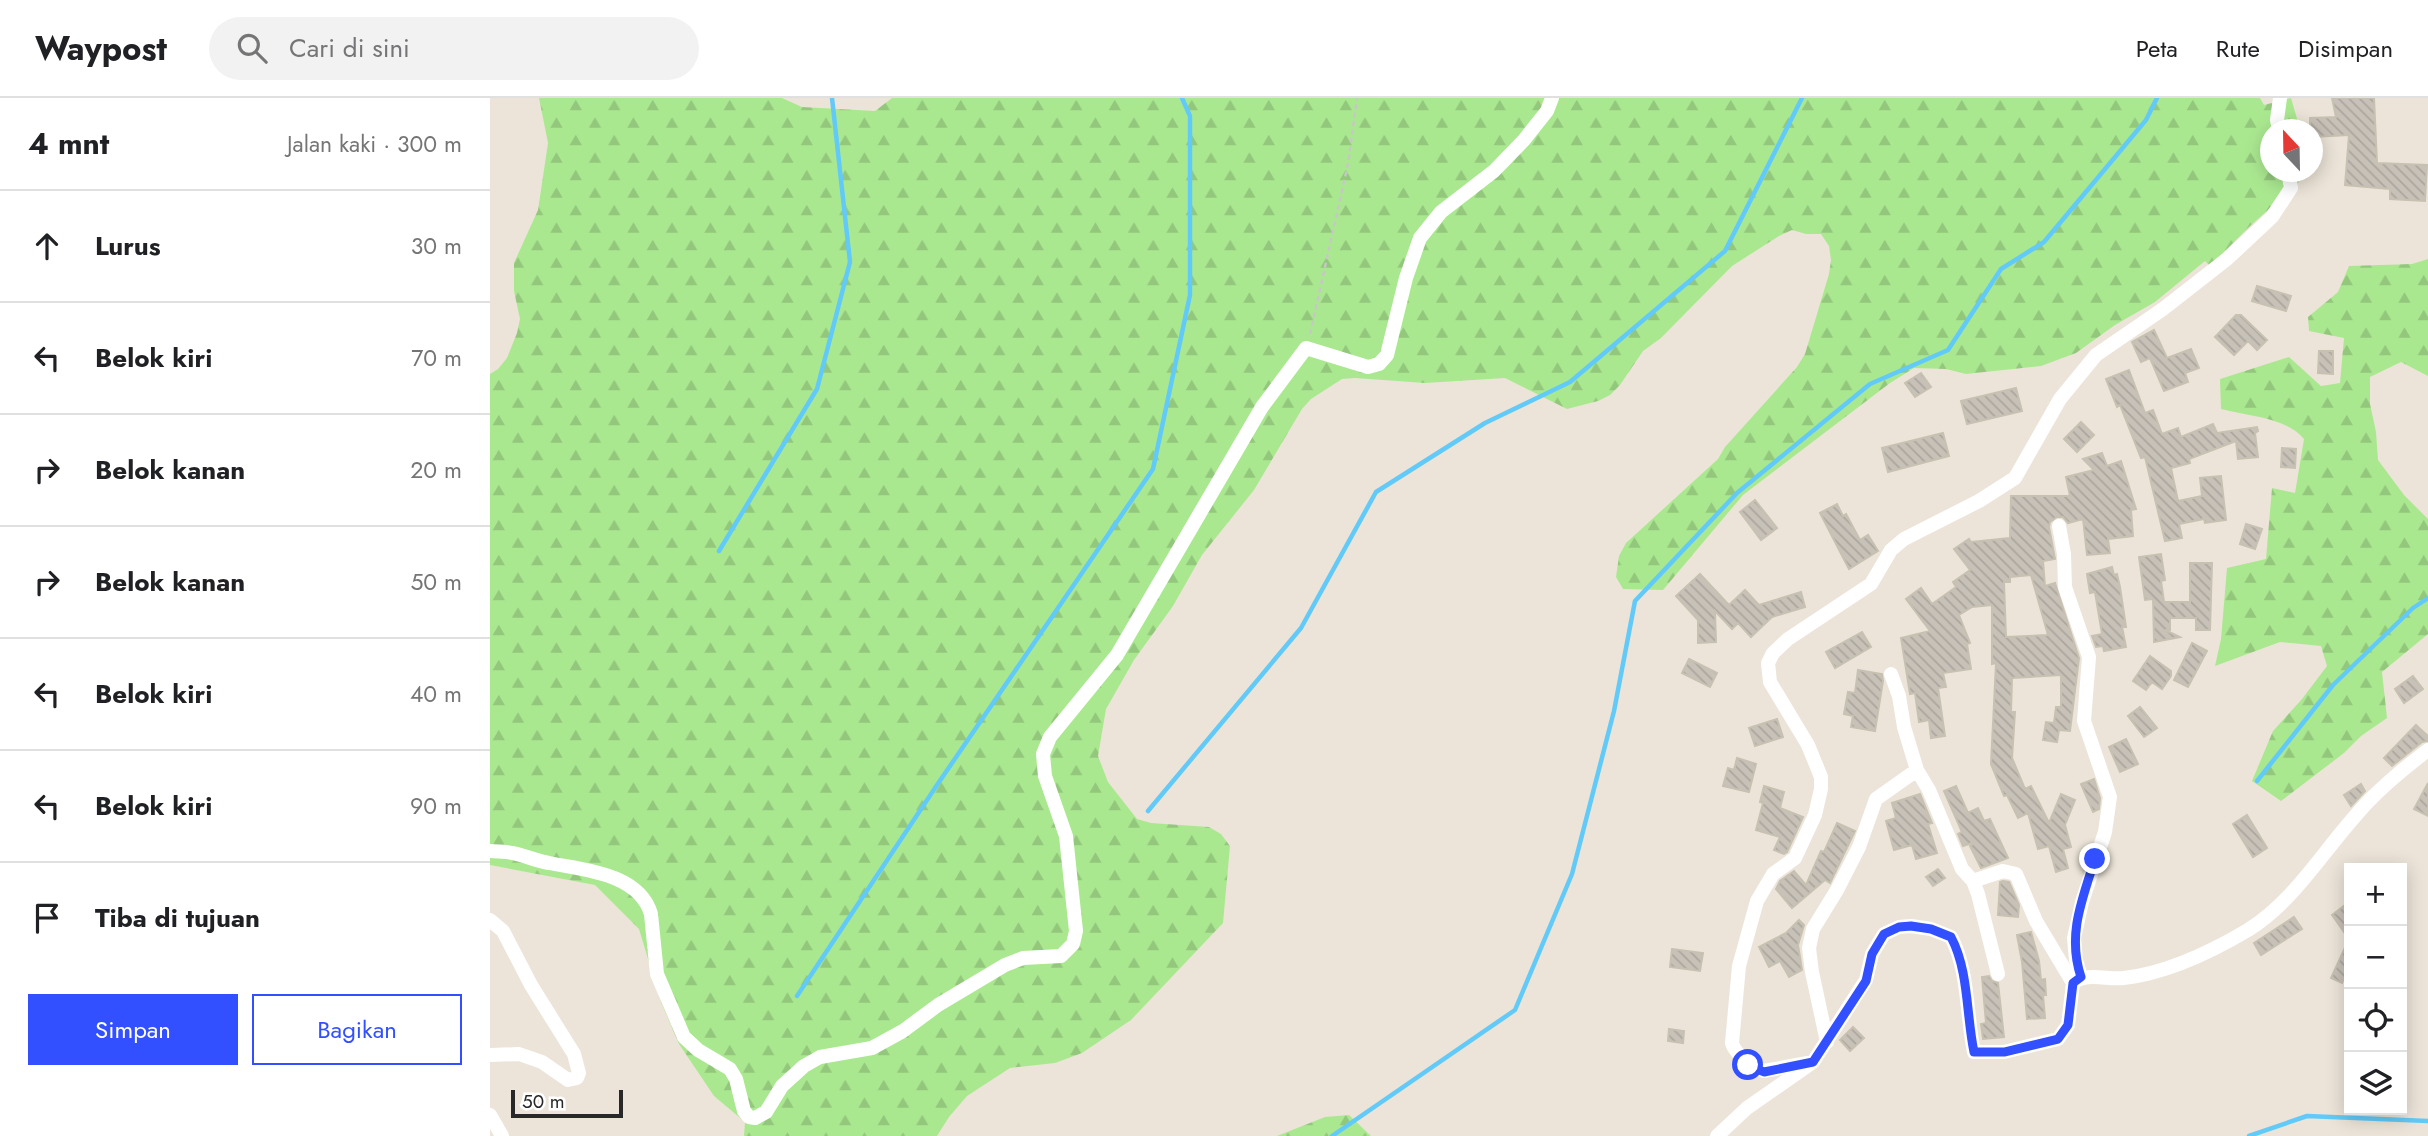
<!DOCTYPE html>
<html lang="id">
<meta charset="utf-8">
<style>
:root{--surface:#fff;--page:#f2f2f2;--text:#202124;--muted:#757577;--line:#e0e0e0;--accent:#3250ff}
body{margin:0;font-family:Jost,sans-serif;background:var(--page);color:var(--text)}
.controls{position:absolute;right:21px;bottom:21px;display:grid;overflow:hidden;border-radius:0px;box-shadow:0 4px 18px #0003}
.controls button{width:63px;height:63px;display:grid;place-items:center;padding:0;border:0;border-bottom:2px solid var(--line);background:var(--surface);color:var(--text);font:35px sans-serif}
.compass{position:absolute;left:1770px;top:21px;width:63px;height:63px;border-radius:50%;background:var(--surface);box-shadow:0 4px 18px #0003;rotate:338deg}
.scale{position:absolute;left:21px;bottom:18px;width:112px;box-sizing:border-box;padding-left:7px;border:4px solid #282828;border-top:0;font-size:19px;line-height:24px;white-space:nowrap;color:#282828;-webkit-text-stroke:5px #fff;paint-order:stroke}
.stop{position:absolute;width:21px;height:21px;margin:-16px;border:5px solid #3250ff;border-radius:50%;background:#fff}
.stop.end{background:#3250ff;border-color:#fff;box-shadow:0 2px 7px #0008}
.list{margin:0;padding:0;list-style:none}
h2{display:flex;justify-content:space-between;align-items:center;height:91px;margin:0;padding:0 28px;font-size:30px}
h2 small{font-size:23px;font-weight:400;color:var(--muted)}
.list li{display:grid;grid-template-columns:46px 1fr auto;gap:21px;align-items:center;box-sizing:border-box;height:112px;padding:0 28px;border-top:2px solid var(--line)}
.list b{display:block;font-size:26px;white-space:nowrap}
.list em{font-size:23px;font-style:normal;color:var(--muted)}
.actions{display:flex;gap:14px;padding:21px 28px}
.actions a{flex:1;padding:16px 0;border:2px solid var(--accent);border-radius:0px;text-align:center;font-size:24px;color:var(--accent)}
.actions .main{background:var(--accent);color:#fff}
.icon{flex:none;width:38px;height:38px;fill:none;stroke:currentColor;stroke-width:2;stroke-linecap:round;stroke-linejoin:round}
.map{position:relative;flex:none;width:1938px;height:1038px;overflow:hidden}
header{display:flex;align-items:center;gap:42px;box-sizing:border-box;height:98px;padding:0 35px;background:var(--surface);border-bottom:2px solid var(--line)}
header strong{font-size:33px}
nav{display:flex;gap:38px;margin-inline-start:auto;font-size:24px}
.search{width:490px;height:63px;background:var(--page);display:flex;align-items:center;gap:18px;box-sizing:border-box;padding:0 24px;border-radius:38px;color:var(--muted);font-size:26px}
main{display:flex}
aside{flex:1;background:var(--surface)}
.map>svg:first-child{display:block}
.forest{fill:url(#forest-firs)}
.lines{fill:none;stroke-linecap:round;stroke-linejoin:round}
.stream{stroke:#62caf8;stroke-width:4.5}
.building{fill:url(#building-back-hatch);stroke:#c7c1b2;stroke-width:2;fill-rule:evenodd}
.path{stroke:#c7c7c7;stroke-width:2.5;stroke-dasharray:5 3.5;stroke-linecap:butt}
.street{stroke:#fff;stroke-width:14}
.route{stroke:#3250ff;stroke-width:9}
</style>
<header>
<strong>Waypost</strong>
<div class="search"><svg class="icon" aria-label="search" viewBox="0 0 24 24"><circle cx="10" cy="10" r="6"/><path d="M15 15l6 6"/></svg>Cari di sini</div>
<nav><a>Peta</a><a>Rute</a><a>Disimpan</a></nav>
</header>
<main>
<aside>
<h2>4 mnt<small>Jalan kaki · 300 m</small></h2>
<ul class="list">
<li><svg class="icon" aria-label="ahead" viewBox="0 0 24 24"><path d="M12 20V5M6 11l6-6 6 6"/></svg><div><b>Lurus</b></div><em>30 m</em></li>
<li><svg class="icon" aria-label="left" viewBox="0 0 24 24"><path d="M17 20v-9H6M10 6l-5 5 5 5"/></svg><div><b>Belok kiri</b></div><em>70 m</em></li>
<li><svg class="icon" aria-label="right" viewBox="0 0 24 24"><path d="M7 20v-9h11M14 6l5 5-5 5"/></svg><div><b>Belok kanan</b></div><em>20 m</em></li>
<li><svg class="icon" aria-label="right" viewBox="0 0 24 24"><path d="M7 20v-9h11M14 6l5 5-5 5"/></svg><div><b>Belok kanan</b></div><em>50 m</em></li>
<li><svg class="icon" aria-label="left" viewBox="0 0 24 24"><path d="M17 20v-9H6M10 6l-5 5 5 5"/></svg><div><b>Belok kiri</b></div><em>40 m</em></li>
<li><svg class="icon" aria-label="left" viewBox="0 0 24 24"><path d="M17 20v-9H6M10 6l-5 5 5 5"/></svg><div><b>Belok kiri</b></div><em>90 m</em></li>
<li><svg class="icon" aria-label="arrive" viewBox="0 0 24 24"><path d="M6 21V4h12l-3 4 3 4H6"/></svg><div><b>Tiba di tujuan</b></div></li>
</ul>
<div class="actions"><a class="main">Simpan</a><a>Bagikan</a></div>
</aside>
<div class="map">
<svg width="1938" height="1038" viewBox="0 0 1938 1038">
<defs>
<pattern id="forest-firs" width="22" height="20" patternUnits="userSpaceOnUse" patternTransform="scale(1.75)"><rect width="22" height="20" fill="#aae890"/><path d="M5 1l3.5 6h-7zM16 11l3.5 6h-7z" fill="#92c77c"/></pattern>
<pattern id="building-back-hatch" width="6" height="6" patternUnits="userSpaceOnUse" patternTransform="scale(1.75)"><rect width="6" height="6" fill="#c7c1b8"/><path d="M-1 5l2 2M0 0l6 6M5-1l2 2" fill="none" stroke="#aba69e"/></pattern>
</defs>
<rect width="100%" height="100%" fill="#ece4d8"/>
<!-- forest -->
<path class="forest" d="M49,0H292L312,9L385,13L402,0H1770L1774,7L1801,0L1810,31L1780,32V74H1812L1809,84L1759,129L1720,168L1715,163L1665,204L1625,227L1586,255L1551,268L1476,276L1456,271L1424,270L1400,285L1253,397L1173,492L1133,491L1126,479L1129,458L1136,445L1228,361L1235,349L1307,269L1315,256L1339,176L1341,162L1339,148L1331,136H1316L1302,132L1289,138L1242,168L1171,240L1153,253L1130,287L1120,297L1108,303L1077,311L1015,280L935,285L865,280L852,281L821,301L812,311L764,392L712,457L683,508L644,562L616,611L608,658L618,684L647,721L661,725L719,729L731,736L740,748L733,825L641,922L592,955L565,965L520,970L477,998L459,1019L447,1038H254L255,1024L224,998L189,946L171,904L149,831L105,787L0,767V276L8,271L17,260L27,235L30,221L24,193V165L48,112L58,45Z
M1938,161V278L1911,264L1880,279V306L1886,334L1888,362L1914,397L1938,421V536L1892,574L1897,620L1871,638L1854,655L1791,703L1762,683L1783,633L1812,601L1837,568L1831,548L1790,544L1725,568L1731,541L1737,470L1776,461L1782,390L1805,395L1814,341C1796,319 1757,318 1731,311L1730,281L1799,259L1831,288L1850,285L1854,240L1819,233L1818,219L1848,194L1859,168L1922,166Z
M859,1017L881,1038H787L835,1019Z"/>
<g class="lines">
<!-- stream -->
<path class="stream" d="M229,453L327,291L360,164L342,0
M1767,683L1843,587L1923,510L1938,500
M658,713L811,530L886,394L995,325L1080,284L1235,153L1312,0
M307,898L447,687L663,371L700,197V18L692,0
M842,1038L1025,912L1082,776L1124,613L1145,503L1247,395L1380,286L1458,252L1511,171L1554,144L1656,22L1667,0
M1759,1038L1817,1018L1938,1023"/>
</g>
<!-- building -->
<path class="building" d="M1842,0H1884L1887,65L1937,67L1935,103L1900,101V91L1855,87L1859,37L1823,39V32H1820V20L1846,19Z
M1767,188L1801,198L1796,213L1762,203Z
M1746,217H1751L1777,242L1767,252L1758,243L1744,257L1725,239Z
M1664,232L1677,260L1701,251L1709,270L1695,275L1698,284L1674,293L1660,260L1651,264L1642,244Z
M1829,253H1843V276L1828,275Z
M1639,272L1655,315L1663,312L1672,336L1688,330L1691,339L1723,326L1727,335L1767,329L1768,333L1765,335L1768,359L1748,361L1746,343L1699,361L1700,365L1681,370L1688,403L1712,398L1710,380L1731,378L1736,422L1715,425L1714,421L1689,426L1692,440L1675,443L1655,359L1651,360L1630,307L1627,309L1616,281Z
M1431,275L1441,289L1425,299L1415,285Z
M1526,290L1532,313L1477,326L1471,303Z
M1591,324L1604,337L1587,354L1574,341Z
M1453,335L1459,358L1398,374L1392,350Z
M1792,350L1806,351L1805,370L1791,369Z
M1612,355L1617,368L1631,363L1646,411L1641,412L1643,438L1618,441L1620,455L1597,457L1593,421L1578,425L1573,419H1567L1560,424L1559,429L1565,461L1553,463L1555,488L1565,485L1589,560L1580,633L1569,632L1567,644L1553,642L1556,624L1564,625L1566,609H1571V577L1522,580L1521,614H1525L1522,660L1535,691L1541,688L1559,725L1571,696L1585,702L1575,727L1581,749L1573,751L1578,770L1566,774L1559,748L1548,751L1538,715L1528,720L1517,697L1514,698L1501,666L1506,565L1502,566V507L1482,509L1469,517L1480,545L1477,546L1481,571L1453,575L1456,589L1448,590L1455,638L1441,640L1439,622L1429,624L1425,595L1420,596L1411,540L1440,533L1416,501L1431,490L1442,506L1466,489L1463,484L1480,472L1464,451L1479,441L1481,444L1520,440L1521,398H1580L1576,379L1604,372L1593,361ZM1541,477L1558,537L1516,539L1514,484H1520V479Z
M1265,402L1287,430L1271,442L1250,414Z
M1347,406L1353,418L1356,416L1370,442L1378,437L1388,453L1359,471L1330,415Z
M1756,426L1772,431L1765,451L1750,446Z
M1671,456L1675,482L1671,483L1674,504H1700V465H1722L1720,532H1706V520H1680V532H1675L1690,539L1664,544L1663,501L1655,502L1649,459Z
M1622,469L1624,477L1627,476L1630,489L1636,529H1632L1636,549L1614,553L1613,548L1606,549L1602,538L1612,536L1605,494L1600,495L1597,476Z
M1210,476L1239,507L1255,492L1269,507L1311,494L1315,509L1282,519L1261,539L1248,525L1242,531L1225,513L1226,544L1208,545V522L1186,498Z
M1372,534L1381,549L1345,570L1336,554Z
M1702,545L1717,553L1698,589L1684,582Z
M1660,558L1681,573V578L1672,591L1662,584L1656,592L1643,583Z
M1199,561L1227,575L1220,589L1192,575Z
M1368,572L1392,576L1393,583L1385,633L1361,629L1363,618L1354,616L1358,594L1365,595Z
M1923,578L1933,591L1914,605L1905,591Z
M1650,609L1667,630L1654,639L1638,618Z
M1287,621L1293,639L1265,648L1259,630Z
M1926,627L1938,638V643L1932,644L1902,668L1894,660Z
M1636,641L1648,666L1630,674L1619,649Z
M1247,660L1266,666L1259,694L1233,688L1238,670L1244,672Z
M1604,681L1610,700L1609,711L1603,714L1591,686Z
M1938,685V718L1924,711Z
M1871,686L1875,693L1861,708L1854,697Z
M1274,688L1294,694L1290,710L1313,719L1297,754L1294,756L1284,752L1290,739L1266,732L1273,705L1270,704Z
M1466,688L1478,715L1488,710L1494,723L1500,721L1518,760L1491,770L1480,748L1485,744L1473,748L1468,736L1472,734L1454,693Z
M1430,696L1442,725L1438,726L1447,755L1426,761L1422,747L1404,752L1396,723L1406,720L1402,705Z
M1757,717L1777,750L1763,759L1743,726Z
M1347,725L1365,733L1340,785L1335,782L1302,810L1286,791L1290,783L1304,773L1316,787L1331,753L1334,754Z
M1448,771L1455,780L1443,788L1436,779Z
M1513,783L1519,784L1529,807L1528,819L1508,817L1510,784Z
M1859,804V841L1842,817Z
M1804,819L1812,831L1771,857L1764,845Z
M1309,822L1314,827L1308,847L1312,872L1299,879L1290,863L1279,869L1269,849L1296,835Z
M1541,834L1549,863L1551,882L1555,881L1556,897H1553L1555,920L1537,921L1532,864L1527,837Z
M1859,841V870L1852,885L1841,880Z
M1182,851L1213,855L1210,873L1180,869Z
M1499,878L1502,883L1508,885L1514,939L1493,941L1491,926L1496,925L1492,879Z
M1363,929L1374,940L1360,953L1350,942Z
M1179,931L1194,933L1193,945L1178,943Z"/>
<g class="lines">
<!-- path -->
<path class="path" d="M820,236L858,66L867,0"/>
<!-- street -->
<path class="street" d="M1789,32L1787,22L1790,0
M1569,428L1574,456L1575,489L1599,559L1594,623L1620,699L1615,734L1592,804L1584,840L1586,862L1591,879
M1401,576L1409,598L1414,629L1427,672L1439,692L1472,771L1483,783L1488,796L1508,876
M0,753C7,754 15,753 22,755C34,757 46,763 59,765C93,772 149,775 161,816L167,876L194,939L208,952L240,971L246,981L254,1013L259,1019L265,1020L276,1014L292,988L314,968L330,959L382,950L413,933L448,907L515,867L533,860L571,858L583,846L586,833L576,738L555,678L553,656L560,639L627,557L772,309L816,250L878,269L889,266L897,257L916,180L930,140L951,114L1004,73L1034,42L1057,13L1062,0
M1483,783L1513,773L1526,776L1546,823L1583,885
M0,822L13,833L41,887L84,956L89,975L87,980L78,982L52,964L29,956L0,957
M1337,944L1322,874L1319,850L1323,831L1347,792L1369,749L1386,701L1427,672
M1323,964L1274,973L1258,967C1254,958 1244,955 1242,945L1249,868L1267,803L1283,776L1305,760L1325,717L1331,691V679L1318,647L1280,584L1278,565L1283,555L1298,541L1381,486L1401,452L1414,441L1489,403L1525,380L1570,301L1606,257L1673,211L1737,161L1782,119L1801,90L1798,74
M0,1017L12,1038
M1227,1038L1257,1010L1323,964L1376,882L1382,856L1394,836L1409,829L1421,828L1441,831L1461,839C1479,873 1476,916 1484,954H1514L1568,941L1578,927L1583,885C1596,874 1618,882 1634,880C1678,875 1721,854 1758,832C1804,803 1831,756 1867,716C1887,692 1913,671 1938,652"/>
</g>
<g class="lines">
<!-- route -->
<path class="route" d="M1258,967L1274,974L1323,964L1376,883L1382,856L1394,836L1409,829L1421,828L1441,831L1461,839C1479,873 1476,916 1484,954H1514L1568,941L1578,927L1583,885L1591,879C1577,837 1592,802 1605,761"/>
</g>
</svg>
<div class="controls">
<button>+</button>
<button>−</button>
<button><svg class="icon" aria-label="locate" viewBox="0 0 24 24"><circle cx="12" cy="12" r="6"/><path d="M12 2v4M12 18v4M2 12h4M18 12h4"/></svg></button>
<button><svg class="icon" aria-label="layers" viewBox="0 0 24 24"><path d="M12 4l9 5-9 5-9-5zM3 14l9 5 9-5"/></svg></button>
</div>
<svg class="compass" viewBox="-18 -18 36 36"><path d="M0-13l5 13h-10z" fill="#e53935"/><path d="M0 13l5-13h-10z" fill="#757577"/></svg>
<div class="scale">50 m</div>
<div class="stop" style="left:1258px;top:967px"></div>
<div class="stop end" style="left:1605px;top:761px"></div>
</div>
</main>
